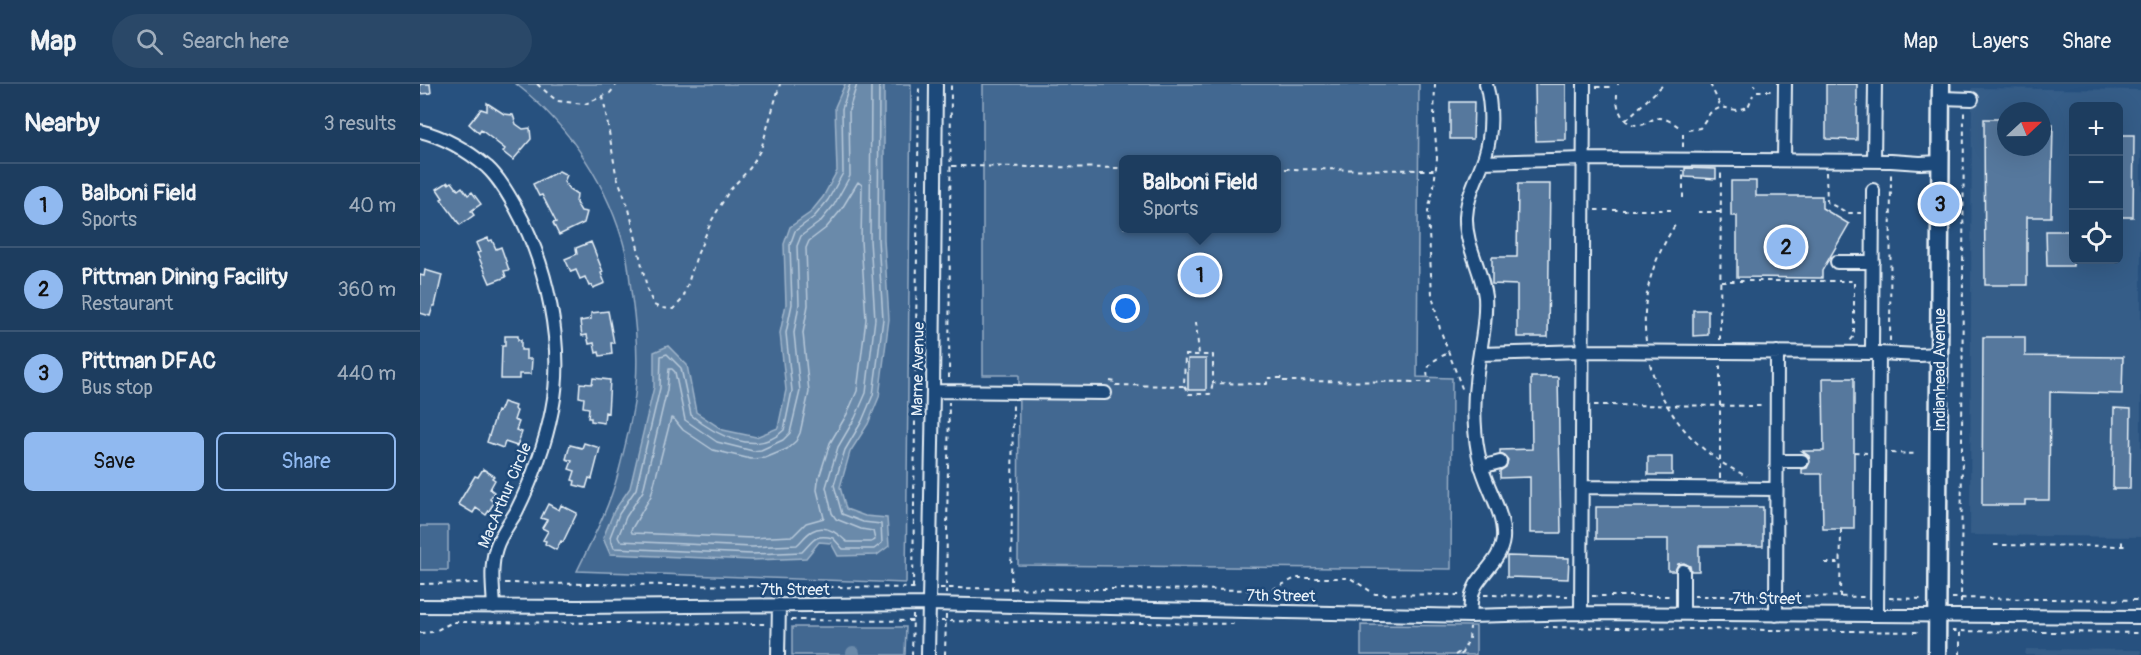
<!DOCTYPE html>
<meta charset="utf-8">
<style>
:root{--surface:#1d3d5f;--page:#2a4868;--text:#f1f3f6;--muted:#a0aebd;--line:#3b5674;--accent:#90b9f0}
body{margin:0;font-family:Pangolin,sans-serif;background:var(--page);color:var(--text)}
.controls{position:absolute;right:18px;top:18px;display:grid;overflow:hidden;border-radius:9px;box-shadow:0 6px 24px #0002}
.controls button{width:54px;height:54px;display:grid;place-items:center;padding:0;border:0;border-bottom:2px solid var(--line);background:var(--surface);color:var(--text);font:30px sans-serif}
.compass{position:absolute;left:1577px;top:18px;width:54px;height:54px;border-radius:50%;background:var(--surface);box-shadow:0 6px 24px #0002;rotate:68deg}
.you{position:absolute;left:706px;top:225px;width:21px;height:21px;margin:-15px;border:4px solid #fff;border-radius:50%;background:#1a73e8;box-shadow:0 0 0 9px #1a73e833}
.badge{display:grid;place-items:center;width:39px;height:39px;border-radius:50%;background:var(--accent);color:#111;font-size:20px;font-weight:700}
.pin{position:absolute;translate:-50% -50%;border:3px solid #fff;box-shadow:0 2px 6px #0006}
.popup{position:absolute;left:699px;top:71px;width:162px;height:78px;box-sizing:border-box;display:grid;place-content:center;border-radius:9px;background:var(--surface);filter:drop-shadow(0 2px 4px #0005);font-size:20px;white-space:nowrap;color:var(--muted)}
.popup b{font-size:22px;color:var(--text)}
.popup::after{content:'';position:absolute;left:50%;top:100%;margin-left:-12px;border:12px solid transparent;border-top-color:var(--surface)}
.list{margin:0;padding:0;list-style:none}
h2{display:flex;justify-content:space-between;align-items:center;height:78px;margin:0;padding:0 24px;font-size:26px}
h2 small{font-size:20px;font-weight:400;color:var(--muted)}
.list li{display:grid;grid-template-columns:39px 1fr auto;gap:18px;align-items:center;box-sizing:border-box;height:84px;padding:0 24px;border-top:2px solid var(--line)}
.list b{display:block;font-size:22px;white-space:nowrap}
.list p{margin:0;font-size:20px;white-space:nowrap;color:var(--muted)}
.list em{font-size:20px;font-style:normal;color:var(--muted)}
.actions{display:flex;gap:12px;padding:18px 24px}
.actions a{flex:1;padding:14px 0;border:2px solid var(--accent);border-radius:9px;text-align:center;font-size:21px;color:var(--accent)}
.actions .main{background:var(--accent);color:#111}
.icon{flex:none;width:33px;height:33px;fill:none;stroke:currentColor;stroke-width:2;stroke-linecap:round;stroke-linejoin:round}
.map{position:relative;flex:none;width:1721px;height:571px;overflow:hidden}
header{display:flex;align-items:center;gap:36px;box-sizing:border-box;height:84px;padding:0 30px;background:var(--surface);border-bottom:2px solid var(--line)}
header strong{font-size:28px}
nav{display:flex;gap:33px;margin-inline-start:auto;font-size:21px}
.search{width:420px;height:54px;background:var(--page);display:flex;align-items:center;gap:15px;box-sizing:border-box;padding:0 21px;border-radius:33px;color:var(--muted);font-size:22px}
main{display:flex}
aside{flex:1;background:var(--surface)}
.map>svg:first-child{display:block}
.built{fill:#355d88;fill-rule:evenodd}
.green{fill:#436891;stroke:#96acc4;stroke-width:1.5;fill-rule:evenodd}
.water{fill:#6b8aaa;stroke:#9db3c9;stroke-width:1.5}
.lines{fill:none;stroke-linecap:round;stroke-linejoin:round}
.shore{stroke:#b6c8d9;stroke-width:1.5}
.canal{stroke:#6b8aaa;stroke-width:14}
.building{fill:#57789d;stroke:#e8f1f8;stroke-width:1.5}
.minor-casing{stroke:#e8f1f8;stroke-width:16}
.major-casing{stroke:#e8f1f8;stroke-width:21}
.path{stroke:#e8f1f8;stroke-width:2;stroke-dasharray:4.5 4.5;stroke-linecap:butt}
.minor{stroke:#1f4a7a;stroke-width:12}
.major{stroke:#1f4a7a;stroke-width:16}
.labels{text-anchor:middle;stroke-width:5;stroke-linejoin:round;paint-order:stroke}
.street-label{font-size:16px;fill:#e8f1f8;stroke:#1f4a7a}
</style>
<header>
<strong>Map</strong>
<div class="search"><svg class="icon" aria-label="search" viewBox="0 0 24 24"><circle cx="10" cy="10" r="6"/><path d="M15 15l6 6"/></svg>Search here</div>
<nav><a>Map</a><a>Layers</a><a>Share</a></nav>
</header>
<main>
<aside>
<h2>Nearby<small>3 results</small></h2>
<ul class="list">
<li><span class="badge">1</span><div><b>Balboni Field</b><p>Sports</p></div><em>40 m</em></li>
<li><span class="badge">2</span><div><b>Pittman Dining Facility</b><p>Restaurant</p></div><em>360 m</em></li>
<li><span class="badge">3</span><div><b>Pittman DFAC</b><p>Bus stop</p></div><em>440 m</em></li>
</ul>
<div class="actions"><a class="main">Save</a><a>Share</a></div>
</aside>
<div class="map">
<svg width="1721" height="571" viewBox="0 0 1721 571">
<rect width="100%" height="100%" fill="#27517f"/>
<filter id="ink" filterUnits="userSpaceOnUse"><feTurbulence type="fractalNoise" baseFrequency=".0167" numOctaves="2"/><feDisplacementMap in="SourceGraphic" scale="12" xChannelSelector="R" yChannelSelector="G"/><feConvolveMatrix kernelMatrix="1 2 1 2 8 2 1 2 1" color-interpolation-filters="sRGB"/></filter>
<g filter="url(#ink)">
<!-- built -->
<path class="built" d="M1552,4L1721,6V453L1550,451ZM1654,22H1698V176H1654ZM1586,27H1622V63H1586Z
M1606,565L1721,566V571H1605Z"/>
<!-- green -->
<path class="green" d="M96,0H491L486,499L157,487C172,456 189,424 198,390C204,367 210,343 214,319C219,284 217,249 212,214C210,200 209,184 206,169C189,102 150,42 96,0Z
M563,0H999L997,293L1032,294L1031,485L598,481L599,291H563ZM704,76H856V144H704Z
M0,442H28V486H0Z
M941,541L1056,542V571H941Z
M372,543H486L485,571H372Z"/>
<!-- water -->
<path class="water" d="M425,0H464V156L469,235L459,313L448,340L430,368L420,403L426,425L445,432L467,434L469,462L457,471L418,472L411,459L399,458L386,474L332,476L190,470L183,454L194,427L210,404L234,303V268L248,262L267,281L276,328L303,346L336,353L358,344L366,306L360,249L366,220L364,160L370,143L390,129L403,113L417,87L415,23Z"/>
<g class="lines">
<!-- shore -->
<path class="shore" d="M430,0L422,25L423,89L408,116L394,133L375,147L370,161L372,220L366,249L372,307L364,346C337,373 295,351 271,331L261,284L247,270L241,272L240,304L216,405L199,430L190,453L194,464L332,470L382,468C394,456 394,450 413,454L423,465H454L462,459L461,440L443,438L422,430L414,401L425,366L442,337L453,311L463,235L458,156L459,0
M437,0L429,26L430,92L414,121L400,138L381,152L377,162L379,220L374,249L380,307L370,349L363,356L341,366L333,367L297,358L265,336L255,288L252,285H249L247,306L223,407L206,433L198,453L200,457L332,463L377,461C382,457 386,450 392,447C405,439 418,449 427,458H451L455,456L453,447L441,445L416,435L412,429L406,403L418,363L435,334L446,309L455,235L450,156L451,0
M438,98L442,101L441,157L446,235L437,307L427,330L410,359L398,397L397,406L404,434L386,439L373,452L332,454L212,449L211,446L231,412L251,334L254,335L263,346L293,366L331,375L345,374L367,365L376,357L380,349L389,308L383,249L388,221L386,164L389,157L406,144L421,126Z"/>
<!-- canal -->
<path class="canal" d="M433,571V569"/>
</g>
<!-- building -->
<path class="building" d="M0,0H10L11,9L0,10Z
M1115,0H1146V56L1116,57Z
M1406,0H1437V56L1406,55Z
M1030,18H1054L1053,55H1030Z
M67,19L84,30L93,31L96,40L103,45L110,44L111,55L93,76L83,68L85,65L61,46L59,49L49,40L61,25L67,27Z
M1564,35H1586V63H1622V39L1633,40L1631,133H1607V201H1565Z
M1698,51H1714L1713,133H1698Z
M1265,84L1296,85V95L1265,93Z
M139,87L147,91L144,98L149,105L157,110L156,119L161,127L167,128L164,139L139,151L133,139L136,138L122,111L119,112L113,100Z
M1311,97H1336V112H1402V124L1429,140L1402,187V194L1317,193V132H1311Z
M28,98L29,100L32,98L38,106L42,103L48,111L52,108L61,120L51,127L54,131L40,141L21,115L23,114L17,105Z
M1098,100H1130L1128,253H1097V201L1072,200V173H1097Z
M1626,147H1653V182H1627Z
M68,154L69,157L72,156L76,165L81,163L89,186L84,187L86,193L70,199L57,169L60,168L56,159Z
M171,158L183,188L181,189L185,199L173,204L172,201L169,202L165,193L160,195L156,186L151,188L145,175L157,170L156,164Z
M5,186L22,191L15,222H13L10,232L0,229V191L4,192Z
M1273,226H1288V251L1273,252Z
M188,227L194,259H191L192,270L180,272L179,268L176,269L174,259L169,260L167,251L162,252L160,237L171,235V229Z
M85,252H98V256H101V266H106V275H112L111,290H99V295H81L82,262H85Z
M1563,253H1605V272L1703,273L1702,310L1630,308L1629,416H1605V421H1562Z
M768,275H786V306H768Z
M1111,293H1138L1141,449H1110V393L1080,394V387L1086,383L1088,376L1085,372L1080,370V366L1112,365Z
M173,294L190,296L188,329L185,328L184,339L171,337V334H168L169,324L163,323L164,314L159,313L160,299L172,300Z
M1403,294H1434V445H1403L1402,390H1382V385L1387,384L1390,378L1389,372L1382,367H1404Z
M83,318L95,322L94,325L97,327L94,336L99,338L96,346L102,348L97,362L85,358L83,364L67,358L77,327L79,328Z
M1694,324L1711,325L1710,405H1693Z
M164,359L180,364L172,395L169,394L166,404L154,401L155,397L152,396L155,387L149,385L152,377L146,375L150,361L162,364Z
M1228,373H1252V391H1228Z
M63,385L74,392L72,394L75,396L70,405L74,408L70,415L74,419L66,431L56,424L53,429L38,420L55,392L58,393Z
M128,420L139,426L141,421L157,429L143,458L141,457L136,466L125,460L126,457L123,456L128,447L122,444L127,436L121,434Z
M1176,423H1343V462H1279V487H1271L1270,482L1264,479L1258,480L1255,487H1248V455H1176Z
M1087,472L1149,474L1148,495L1087,493Z"/>
<g class="lines">
<!-- minor casing -->
<g class="minor-casing">
<path id="minor" d="M1521,14L1552,15
M0,47C24,53 48,67 67,83C79,94 88,110 96,124C127,180 145,262 132,326C125,362 112,396 96,428C89,440 80,451 76,464C70,483 73,504 74,523
M1364,76L1365,0
M1454,77L1455,0
M1063,78L1164,75L1471,77L1500,79L1521,78
M1417,178H1453
M1452,269L1453,106
M1060,270L1162,267L1459,269L1499,271L1519,270
M513,307L685,309
M1357,377H1382
M1061,383L1080,378
M1162,403L1356,405
M0,522L158,523L508,520L1050,532L1161,529L1721,533
M1161,529L1164,0
M1263,530V487
M1356,531L1357,268
M1457,531L1459,269
M1050,532C1051,522 1050,511 1056,501C1065,486 1081,474 1083,455C1085,428 1065,402 1060,377C1054,353 1053,323 1056,299C1058,271 1067,241 1065,213C1062,186 1045,161 1046,133C1047,111 1058,93 1065,72C1072,50 1072,22 1066,0
M358,571L359,521
M508,571L513,307L516,0"/>
</g>
<!-- major casing -->
<g class="major-casing">
<path id="major" d="M1517,571L1521,0"/>
</g>
<!-- path -->
<path class="path" d="M117,0L137,17L165,20L190,9L197,0
M1015,0L1014,34L1017,74L1014,102L1008,127L1012,211L1020,245L1043,307
M1290,0L1301,23
M1198,1V0
M1334,2L1335,0
M1176,3H1192
M1337,7H1353
M1197,10C1196,23 1202,42 1219,41C1226,41 1231,35 1237,34C1245,33 1253,39 1259,43
M183,12L196,90L209,125L228,208L234,221L241,224L253,225L263,215L277,171L292,136L309,107L330,84L341,65L360,0
M1206,36L1244,0
M1268,46L1280,44L1290,29L1301,23L1316,26L1328,23L1333,11
M1263,63V50
M532,82L704,84
M856,85L1015,86
M1406,88L1407,118L1428,129H1441
M1263,114V86
M1175,126H1251
M1278,128H1301
M1301,197H1434V252L1430,257
M776,238L779,271
M1300,256L1301,88
M1226,257C1221,211 1232,177 1257,138
M1470,257L1471,89
M1230,280C1243,330 1280,372 1327,392
M529,294L531,0
M690,297L696,298V301L764,302L765,271H793V299L847,300V294H862V297L1010,298C1001,282 1016,274 1029,269
M764,302L769,310H790L793,299
M1174,321L1345,322
M1434,368L1447,369
M1471,369L1498,370
M1300,394V280
M1574,461L1708,462
M1702,462V453
M1405,479H1420
M85,499L499,504
M0,500L61,499
M493,504L499,0
M520,504L851,506L876,494H930L955,510L1040,511
M591,506L593,319
M526,510L529,318
M1064,511L1148,512
M1172,512H1250
M1274,512H1343
M1367,512L1445,513
M1420,513L1421,445
M1469,514L1502,515
M1532,514L1721,516
M1541,519L1544,27
M371,536L497,537
M521,537L818,540
M1124,543L1502,548
M1532,547L1721,549
M0,549L13,548L33,538L348,540
M492,571L493,531
M525,571L526,531
M1035,571L1043,566
M1041,571L1049,555L1050,543
M1540,571V546"/>
<!-- minor -->
<use href="#minor" class="minor"/>
<!-- major -->
<use href="#major" class="major"/>
</g>
</g>
<g class="labels">
<!-- street labels -->
<g class="street-label">
<text transform="translate(497 285) rotate(-89)" y="6">Marne Avenue</text>
<text transform="translate(1519 286) rotate(-90)" y="6">Indianhead Avenue</text>
<text transform="translate(84 411) rotate(-67)" y="6">MacArthur Circle</text>
<text x="375" y="511">7th Street</text>
<text transform="translate(861 511) rotate(1)" y="6">7th Street</text>
<text x="1347" y="520">7th Street</text>
</g>
</g>
</svg>
<div class="controls">
<button>+</button>
<button>−</button>
<button><svg class="icon" aria-label="locate" viewBox="0 0 24 24"><circle cx="12" cy="12" r="6"/><path d="M12 2v4M12 18v4M2 12h4M18 12h4"/></svg></button>
</div>
<svg class="compass" viewBox="-18 -18 36 36"><path d="M0-13l5 13h-10z" fill="#e53935"/><path d="M0 13l5-13h-10z" fill="#a0aebd"/></svg>
<div class="you"></div>
<div class="pin badge" style="left:780px;top:191px">1</div>
<div class="popup"><b>Balboni Field</b>Sports</div>
<div class="pin badge" style="left:1366px;top:163px">2</div>
<div class="pin badge" style="left:1520px;top:120px">3</div>
</div>
</main>
